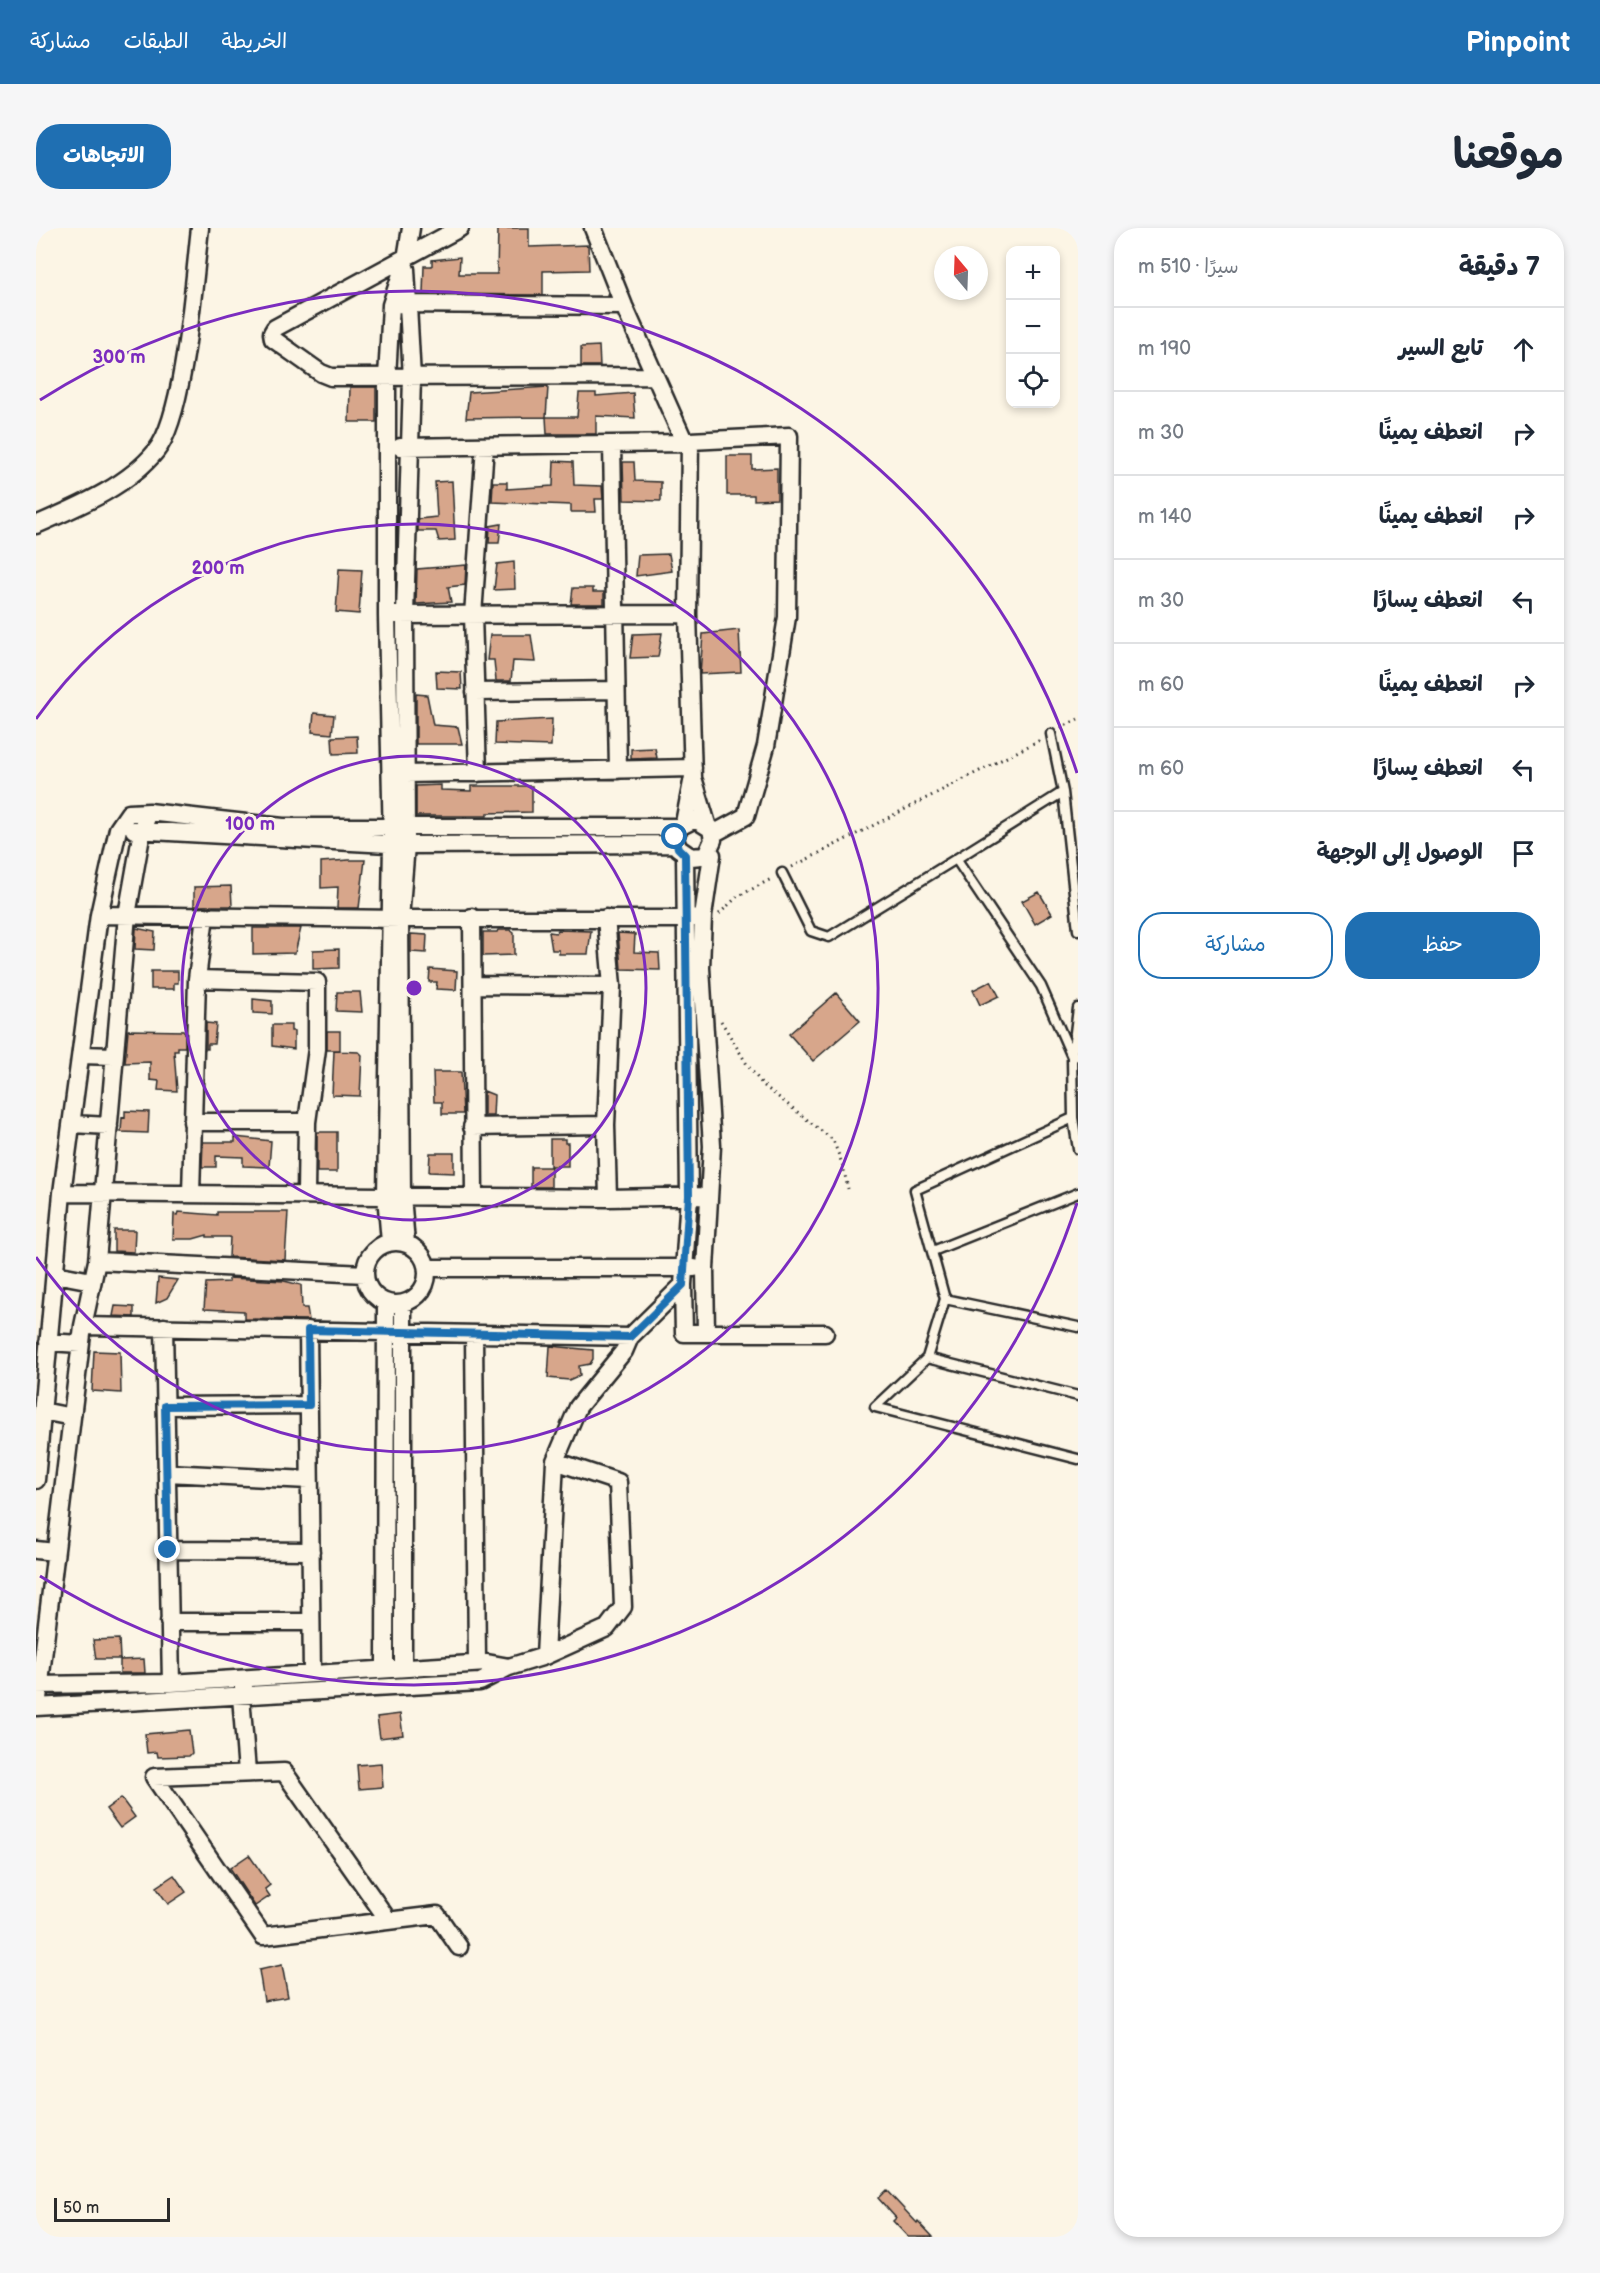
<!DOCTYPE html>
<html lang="ar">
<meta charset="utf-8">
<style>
:root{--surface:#fff;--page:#f6f6f7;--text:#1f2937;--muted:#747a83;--line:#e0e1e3;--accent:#1f6fb2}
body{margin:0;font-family:"Balsamiq Sans","Playpen Sans Arabic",sans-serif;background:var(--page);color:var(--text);direction:rtl}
.controls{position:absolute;right:18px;top:18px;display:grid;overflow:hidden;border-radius:12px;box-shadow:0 3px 9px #0003}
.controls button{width:54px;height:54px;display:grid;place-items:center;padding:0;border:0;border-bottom:2px solid var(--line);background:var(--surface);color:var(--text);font:30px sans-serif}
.compass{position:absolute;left:898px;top:18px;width:54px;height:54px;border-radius:50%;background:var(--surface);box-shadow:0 3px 9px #0003;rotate:341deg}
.scale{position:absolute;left:18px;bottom:15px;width:116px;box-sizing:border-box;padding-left:6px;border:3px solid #2b2b2b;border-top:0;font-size:16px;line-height:21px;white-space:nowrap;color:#2b2b2b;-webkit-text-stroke:4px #fcf5e5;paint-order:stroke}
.stop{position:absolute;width:18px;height:18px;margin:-14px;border:4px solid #1f6fb2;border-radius:50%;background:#fff}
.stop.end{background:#1f6fb2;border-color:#fff;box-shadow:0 2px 6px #0008}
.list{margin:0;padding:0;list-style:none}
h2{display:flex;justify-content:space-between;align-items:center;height:78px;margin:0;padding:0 24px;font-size:26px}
h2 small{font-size:20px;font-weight:400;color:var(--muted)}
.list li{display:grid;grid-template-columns:39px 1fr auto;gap:18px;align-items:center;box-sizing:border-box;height:84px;padding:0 24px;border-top:2px solid var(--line)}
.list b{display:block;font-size:22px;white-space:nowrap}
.list em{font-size:20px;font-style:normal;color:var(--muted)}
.actions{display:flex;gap:12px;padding:18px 24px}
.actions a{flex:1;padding:14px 0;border:2px solid var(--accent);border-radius:24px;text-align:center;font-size:21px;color:var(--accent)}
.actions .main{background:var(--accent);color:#fff}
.icon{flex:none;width:33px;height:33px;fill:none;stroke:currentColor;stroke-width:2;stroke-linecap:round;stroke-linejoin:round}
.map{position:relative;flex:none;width:1042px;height:2009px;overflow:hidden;direction:ltr;border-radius:24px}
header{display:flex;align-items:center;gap:36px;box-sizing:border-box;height:84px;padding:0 30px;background:var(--accent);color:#fff}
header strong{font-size:28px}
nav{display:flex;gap:33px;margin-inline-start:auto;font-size:21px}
.intro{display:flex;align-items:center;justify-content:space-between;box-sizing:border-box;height:144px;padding:0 36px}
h1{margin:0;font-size:42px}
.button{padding:15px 27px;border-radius:24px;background:var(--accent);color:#fff;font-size:21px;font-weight:700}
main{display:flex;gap:36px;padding:0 36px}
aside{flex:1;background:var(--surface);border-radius:24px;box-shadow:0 3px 9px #0003}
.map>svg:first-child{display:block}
.building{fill:#d7a68b;stroke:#2b2b2b;stroke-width:1.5}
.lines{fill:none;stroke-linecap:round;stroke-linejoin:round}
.lane-casing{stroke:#2b2b2b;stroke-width:13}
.street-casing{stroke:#2b2b2b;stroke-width:21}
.path{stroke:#2b2b2b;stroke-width:3;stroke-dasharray:1.5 4.5;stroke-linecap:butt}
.lane{stroke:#fcf5e5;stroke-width:8}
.street{stroke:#fcf5e5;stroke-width:16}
.route{stroke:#1f6fb2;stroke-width:8}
.ring{fill:none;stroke:#7b2cbf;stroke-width:3}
.centre{fill:#7b2cbf;stroke:#fcf5e5;stroke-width:3}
.ring-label{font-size:18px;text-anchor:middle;font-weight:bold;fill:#7b2cbf;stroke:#fcf5e5;stroke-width:6;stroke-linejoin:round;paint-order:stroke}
</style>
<header>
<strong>Pinpoint</strong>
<nav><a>الخريطة</a><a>الطبقات</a><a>مشاركة</a></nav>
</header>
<div class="intro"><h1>موقعنا</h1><a class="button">الاتجاهات</a></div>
<main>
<aside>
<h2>7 دقيقة<small>سيرًا · 510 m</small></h2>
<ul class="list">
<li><svg class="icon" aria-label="ahead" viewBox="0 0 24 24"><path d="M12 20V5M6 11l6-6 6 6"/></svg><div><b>تابع السير</b></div><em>190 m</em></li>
<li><svg class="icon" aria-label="right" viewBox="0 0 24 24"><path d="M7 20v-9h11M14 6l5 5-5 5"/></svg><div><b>انعطف يمينًا</b></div><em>30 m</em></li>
<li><svg class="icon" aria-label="right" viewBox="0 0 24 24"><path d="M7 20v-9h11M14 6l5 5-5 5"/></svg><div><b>انعطف يمينًا</b></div><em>140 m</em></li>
<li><svg class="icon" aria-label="left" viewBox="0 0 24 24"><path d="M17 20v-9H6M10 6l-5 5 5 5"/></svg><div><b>انعطف يسارًا</b></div><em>30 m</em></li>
<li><svg class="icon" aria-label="right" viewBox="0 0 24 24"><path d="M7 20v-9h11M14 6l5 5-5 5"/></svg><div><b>انعطف يمينًا</b></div><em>60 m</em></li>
<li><svg class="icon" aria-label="left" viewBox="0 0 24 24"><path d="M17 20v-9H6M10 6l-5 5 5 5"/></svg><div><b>انعطف يسارًا</b></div><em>60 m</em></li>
<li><svg class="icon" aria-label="arrive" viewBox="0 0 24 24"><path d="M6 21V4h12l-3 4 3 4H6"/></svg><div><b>الوصول إلى الوجهة</b></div></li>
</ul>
<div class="actions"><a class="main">حفظ</a><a>مشاركة</a></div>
</aside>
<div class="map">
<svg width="1042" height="2009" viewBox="0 0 1042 2009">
<rect width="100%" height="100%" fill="#fcf5e5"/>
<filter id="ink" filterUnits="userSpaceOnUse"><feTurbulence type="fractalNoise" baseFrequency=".0167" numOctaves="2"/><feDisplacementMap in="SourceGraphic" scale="12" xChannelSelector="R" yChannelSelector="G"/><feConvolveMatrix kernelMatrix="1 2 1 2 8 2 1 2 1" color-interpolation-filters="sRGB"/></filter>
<g filter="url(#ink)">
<!-- building -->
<path class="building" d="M462,0H493V19L552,17L553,42L507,43V67L387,66L388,38H396V32L424,29L423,46H461Z
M563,118L564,138H545V119Z
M314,159H340V194H313Z
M512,159L510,189L430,190L433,164Z
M543,165H560V168L597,165L599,190L560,188V206H511L510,189H541Z
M691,228H716V241L741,240V271L718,272V267H691Z
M518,233L537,234L538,257L566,258L567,271H559L560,284H535V277L456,274L457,254H471V261L517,258Z
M587,234H598L599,253L625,254V273L588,272Z
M416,253L419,312L403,313L400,303H382V291L401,289L399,254Z
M465,296L463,315H453L454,298Z
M633,326L636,343L600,348L602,327Z
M478,334L479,361L458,362L461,336Z
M430,337L429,357L412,359L415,374L380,376L381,341Z
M303,341L326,342L323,386L300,384Z
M537,360H557V364H568V376H535Z
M703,402L705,444L664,446L667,406Z
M626,405L622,429L594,430L597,406Z
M454,407H495L499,434L477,433L475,453H460L458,432H451Z
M400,443L425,444L426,461L401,460Z
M380,466L391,467L397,497L422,499L426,516H380Z
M278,485L298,487L296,506L276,504Z
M516,491L515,518L459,516L460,494Z
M321,508L322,525L297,526L296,509Z
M619,520L621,530L595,531V521Z
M405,557V562L435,563V558H496V584L451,585V588H380V558Z
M313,632H329L323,680H301L302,659L285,660V634Z
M195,658L196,678H158V659Z
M1003,664L1016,686L999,696L986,673Z
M100,700L119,704L118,722L99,721Z
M217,700H265L259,725L217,726Z
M462,702H474L478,705V727L447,728V704H461Z
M522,702L555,703L552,726H523V722H516L513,704L520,705Z
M582,705L599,706L598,724L623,725L624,742L585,741Z
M375,706L391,707L390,725L375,724Z
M303,721V740L277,741V722Z
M394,741L421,743L420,762L400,761L401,754H393Z
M115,743H142V755H138V761H115Z
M955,753L963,768L944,777L937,762Z
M301,764H324L326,784L300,783Z
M800,765L824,793L777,833L753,806Z
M217,771L236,773V786L217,785Z
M170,795L180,796L178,816H172V821H170Z
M236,797H255V803H258V821L236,818Z
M92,802L149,803V819H142V823H138L141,863L122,862L123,853L114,852V834L89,835Z
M291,803H304V822H291Z
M298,823L323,824L326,827L324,868L296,867Z
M397,844H425L427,886H406V874H398Z
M448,863L458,867L457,888H448Z
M89,883L113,884L112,905L85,904L86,889L89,890Z
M281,904H301V944H281Z
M199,909L235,913L233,939L207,938V929L180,928V939H166L167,914H199Z
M514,911H529V915H532V938H514Z
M394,925H418V945L393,944Z
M495,939H515V959H495Z
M142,984L181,987V984H252L249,1032L193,1029L194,1009H171V1007L157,1011H137L138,986L141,987Z
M78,1002H99L98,1024L78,1023Z
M122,1050L142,1052L131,1070L120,1075Z
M193,1050L248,1053L265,1057L266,1080H271L273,1092L208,1091V1083L168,1081L170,1055L193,1054Z
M79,1078L98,1079V1089L77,1088Z
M514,1118L557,1122V1131L554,1136L543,1138L544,1147L533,1152L512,1150Z
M58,1123L84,1124L85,1165L56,1163Z
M83,1411L84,1431H60L57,1412Z
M108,1431L109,1445H84V1432Z
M364,1486L367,1507L344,1510L341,1489Z
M153,1502L156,1525L153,1528L122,1529L121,1524L111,1525L109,1506Z
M345,1535L347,1559L323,1561L321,1537Z
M85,1570L99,1589L84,1600L70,1581Z
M213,1627L234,1657L229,1661L234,1668L219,1678L194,1640Z
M138,1647L150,1664L132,1676L120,1659Z
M246,1737L252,1769L228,1773L223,1742Z
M850,1962L881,1995L882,1993L897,2009H872L857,1993L860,1990L842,1970Z"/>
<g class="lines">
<!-- lane casing -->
<g class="lane-casing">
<path id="lane" d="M1027,564L1042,702
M920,631L1027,564L1015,506
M746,645L775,703L793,709L920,631L1005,758L1036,829
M1042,828L1036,829L1037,890L879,962L909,1071L891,1130L839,1179L1042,1231
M1036,829L1042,780
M1037,890L1042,921
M897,1023L1042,965
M909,1071L1042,1099
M891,1130L1042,1168"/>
</g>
<!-- street casing -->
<g class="street-casing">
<path id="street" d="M424,0L239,100L236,105L237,111L285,145L295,149L619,148
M557,0L588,78L649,215L654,213L652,386L657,549L648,595
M362,76L588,78
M654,213L753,208L751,389L730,518L710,588L677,606
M576,216L582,542
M364,219L649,215
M0,297C41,279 91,259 120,223C149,188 158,50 164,0
M358,387L652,386
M439,464L579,462
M442,545L437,387L449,218
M370,546L657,540
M658,553L671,596
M659,591L675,601L677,612L672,623L676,627L655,629L642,620L639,610L643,599Z
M98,602L370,617L640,616
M649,627L653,968L647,1057L648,1105H789
M63,687L364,691H650L667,688
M436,689L438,969
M570,690L576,758L570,897L572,970
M161,751L281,754V821L271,894L270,966
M437,757L576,758
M46,827L78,828
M156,894H271
M36,896L73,898
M436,899L570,897
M26,965L572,970L672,968
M155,966L161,751L169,688
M329 1045a31 31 0 1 1 62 0a31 31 0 1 1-62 0Z
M354,1014L350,967L356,615L351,388V150L355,77L370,31L375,0
M370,1015L366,968L364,691L370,617L369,387L376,150L370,41
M61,1033L329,1046
M392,1040H658
M19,1046L56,1053
M367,1076V1439
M47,1098L594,1109
M128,1099L135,1455
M272,1102L276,1446
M670,1105L669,1041L676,918L665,740L667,688L676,627
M438,1106L441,1435
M12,1114L44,1116
M130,1178L272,1177
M6,1183L36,1189
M131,1245L273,1252
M0,1252L26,965L63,687L82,601L93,585L113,584L247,599H643
M0,1322L19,1324
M132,1322L275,1323
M133,1394H275
M509,1428L519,1233L542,1179L588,1123L594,1109L647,1057
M349,1440L350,1075
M0,1457L135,1455L451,1435L473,1439
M208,1457L205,1468L211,1544
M0,1479L444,1454L473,1439L509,1428L571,1400L587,1379L582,1254L519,1233
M1,1479L47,1098L61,1033L91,687L106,603L113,584
M352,1692L248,1544L118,1549L227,1708L401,1687L423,1719"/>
</g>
<!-- path -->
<path class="path" d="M1025,500L1042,491
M756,639L1006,511
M683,686L701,669L737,650
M685,793L712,838L727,857L797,912L807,938L812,961"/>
<!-- lane -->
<use href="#lane" class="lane"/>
<!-- street -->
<use href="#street" class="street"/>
</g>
</g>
<g class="lines" filter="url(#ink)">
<!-- route -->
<path class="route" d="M132,1322L129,1178L273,1177L272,1102L594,1109L647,1057L653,968L649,627L642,620L639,609"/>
</g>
<!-- distance rings -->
<g class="ring">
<circle cx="378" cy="760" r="232"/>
<path d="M0 491A464 464 0 1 1 0 1029"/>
<path d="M1041 975A697 697 0 0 1 4 1348M4 172A697 697 0 0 1 1041 545"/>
</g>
<circle cx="378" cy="760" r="9" class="centre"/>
<g class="ring-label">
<text x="83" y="135">300 m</text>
<text x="182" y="346">200 m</text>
<text x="214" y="602">100 m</text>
</g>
</svg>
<div class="controls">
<button>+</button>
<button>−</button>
<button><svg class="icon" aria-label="locate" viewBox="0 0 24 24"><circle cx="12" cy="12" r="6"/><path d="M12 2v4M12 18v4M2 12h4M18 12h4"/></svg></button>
</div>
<svg class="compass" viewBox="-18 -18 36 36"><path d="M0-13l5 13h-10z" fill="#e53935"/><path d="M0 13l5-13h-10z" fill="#747a83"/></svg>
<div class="scale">50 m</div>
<div class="stop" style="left:639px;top:609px"></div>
<div class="stop end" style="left:132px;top:1322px"></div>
</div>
</main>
